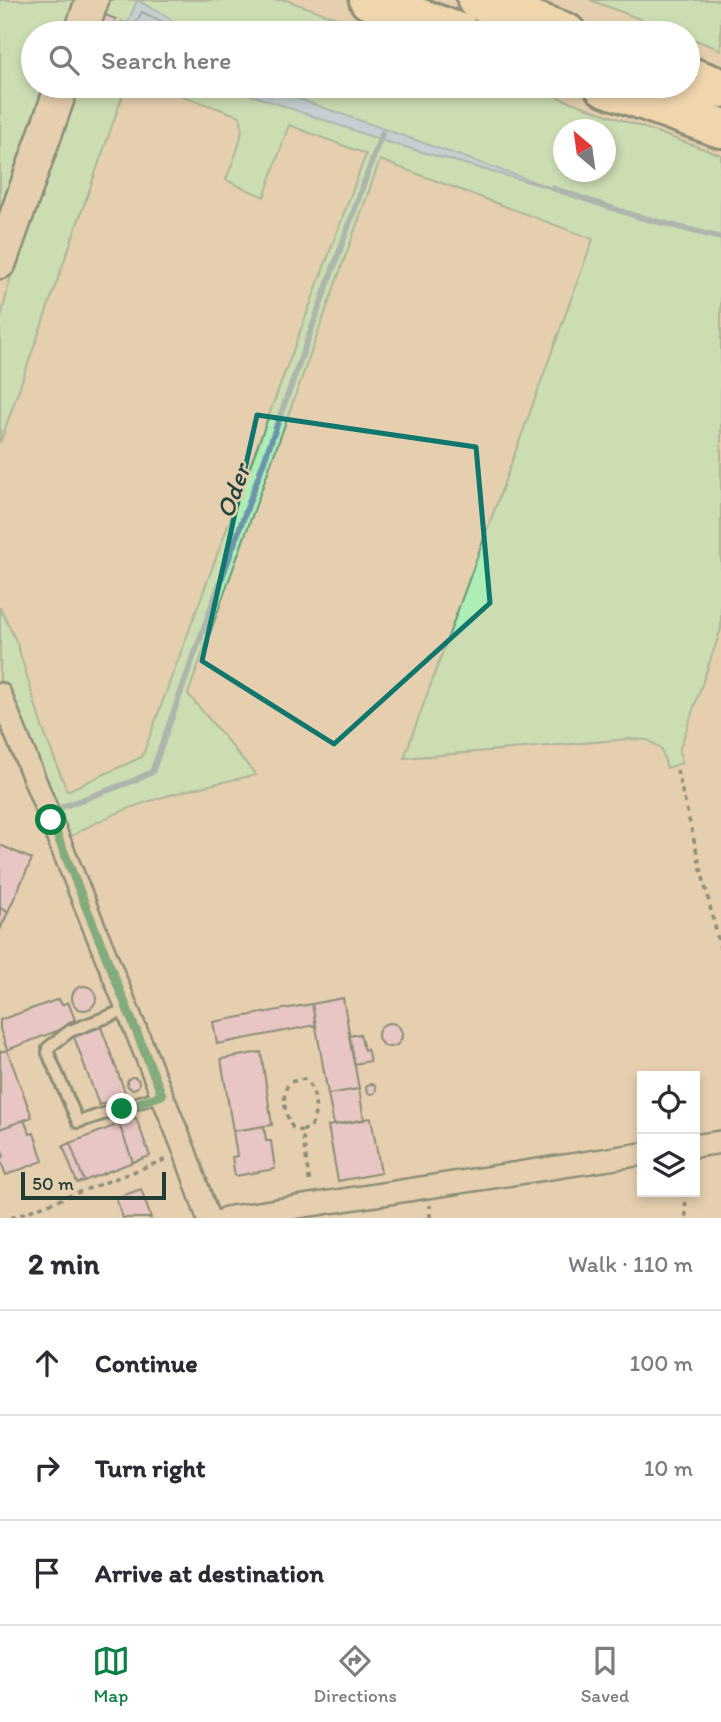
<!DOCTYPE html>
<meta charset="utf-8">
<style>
:root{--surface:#fff;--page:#f2f2f3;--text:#2b2b33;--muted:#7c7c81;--line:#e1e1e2;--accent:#0b8043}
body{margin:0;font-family:Itim,sans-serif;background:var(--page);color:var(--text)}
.controls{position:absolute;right:21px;bottom:21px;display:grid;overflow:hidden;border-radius:0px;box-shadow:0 4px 10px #0003}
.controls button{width:63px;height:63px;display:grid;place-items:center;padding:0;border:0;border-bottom:2px solid var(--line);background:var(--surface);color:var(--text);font:35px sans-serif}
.compass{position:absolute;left:553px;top:119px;width:63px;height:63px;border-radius:50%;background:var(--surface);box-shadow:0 4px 10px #0003;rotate:331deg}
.scale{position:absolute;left:21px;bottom:18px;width:145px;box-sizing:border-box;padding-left:7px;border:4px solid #1f3d34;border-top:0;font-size:19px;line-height:24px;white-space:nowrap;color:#1f3d34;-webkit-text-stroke:5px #e5cfae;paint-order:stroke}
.stop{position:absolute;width:21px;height:21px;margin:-16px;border:5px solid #0b8043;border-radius:50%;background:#fff}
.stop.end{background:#0b8043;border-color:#fff;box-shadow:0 2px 7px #0008}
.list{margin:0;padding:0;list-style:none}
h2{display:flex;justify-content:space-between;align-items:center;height:91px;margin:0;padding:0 28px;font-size:30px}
h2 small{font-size:23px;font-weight:400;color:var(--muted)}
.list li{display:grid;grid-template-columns:46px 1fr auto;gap:21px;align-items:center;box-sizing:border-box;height:105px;padding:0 28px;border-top:2px solid var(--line)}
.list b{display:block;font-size:26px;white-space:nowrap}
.list em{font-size:23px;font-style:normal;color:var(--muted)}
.icon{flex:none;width:38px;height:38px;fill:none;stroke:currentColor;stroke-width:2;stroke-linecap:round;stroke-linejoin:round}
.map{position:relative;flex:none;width:721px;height:1218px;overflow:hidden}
.search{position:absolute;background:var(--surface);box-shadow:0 4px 10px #0003;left:21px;right:21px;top:21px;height:77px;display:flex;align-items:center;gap:18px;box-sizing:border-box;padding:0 24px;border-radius:38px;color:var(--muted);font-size:26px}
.sheet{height:406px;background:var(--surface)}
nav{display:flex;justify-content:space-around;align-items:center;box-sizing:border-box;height:98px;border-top:2px solid var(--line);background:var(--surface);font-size:19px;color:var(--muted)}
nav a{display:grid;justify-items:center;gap:4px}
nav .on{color:var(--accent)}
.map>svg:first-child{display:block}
.green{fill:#adeeb7;stroke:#669676;stroke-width:2;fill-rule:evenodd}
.water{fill:#a0cffb;stroke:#6c95ab;stroke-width:2}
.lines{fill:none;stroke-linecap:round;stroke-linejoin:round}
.shore{stroke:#537784;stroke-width:2}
.stream{stroke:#6c95ab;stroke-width:6}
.building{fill:#e8bbde;stroke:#1f3d34;stroke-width:2}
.lane-casing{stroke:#1f3d34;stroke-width:16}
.street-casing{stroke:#1f3d34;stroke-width:26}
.secondary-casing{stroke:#1f3d34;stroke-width:37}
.highway-casing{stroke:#1f3d34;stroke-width:44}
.path{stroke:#1f3d34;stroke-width:3.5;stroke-dasharray:5 5;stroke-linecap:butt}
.lane{stroke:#e5cfae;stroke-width:10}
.street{stroke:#e5cfae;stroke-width:21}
.secondary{stroke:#e5cfae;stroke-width:32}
.highway{stroke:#fbddab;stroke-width:38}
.route{stroke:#0b8043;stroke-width:9}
.marked{fill:none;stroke:#0f766e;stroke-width:5;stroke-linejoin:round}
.labels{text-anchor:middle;stroke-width:5;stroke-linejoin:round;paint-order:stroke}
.water-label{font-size:26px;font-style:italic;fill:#25443e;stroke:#e5cfae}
</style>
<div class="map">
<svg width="721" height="1218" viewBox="0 0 721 1218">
<rect width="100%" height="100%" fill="#e5cfae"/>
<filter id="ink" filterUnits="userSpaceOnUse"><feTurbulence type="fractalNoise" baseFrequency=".0143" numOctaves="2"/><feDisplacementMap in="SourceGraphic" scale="14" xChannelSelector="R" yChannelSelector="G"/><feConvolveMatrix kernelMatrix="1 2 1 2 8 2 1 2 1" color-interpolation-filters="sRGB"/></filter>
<g filter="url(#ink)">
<!-- green -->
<path class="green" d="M0,0H79L67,33H33V86H49L0,224Z
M101,0H286L379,33H90Z
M590,0H721V50L688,37V33H677Z
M71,86H126L0,443V322L16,255Z
M154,86H526L721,155V629L679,751L682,763L667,768L661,749L648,740L629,739L404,758L593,239L380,160L188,694L256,775C192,788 123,803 67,839L0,680V607L17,643L42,727L67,791L142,757L366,154L289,125L264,197L226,180C232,162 247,135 240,116ZM564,130H606V172H564Z"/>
<!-- water -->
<path class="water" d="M137,0L168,17L185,33H116L121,21L128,23Z
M226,86H262L560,191L387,142Z"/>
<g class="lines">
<!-- shore -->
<path class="shore" d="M124,33L134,26L142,12L164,23L176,33"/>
<!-- stream -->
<path class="stream" d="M552,188L636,216L721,238
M62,807L133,781L152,772L382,133"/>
</g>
<!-- building -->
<path class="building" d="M105,15L116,19L110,33H98Z
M0,845L32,859L8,912L0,908Z
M0,908L8,912L0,930Z
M72 998a12 12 0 1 1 24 0a12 12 0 1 1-24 0Z
M343,998L359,1089L328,1094L312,1004Z
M59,999L62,1005L68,1002L75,1020L69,1022L70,1026L7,1050L0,1029V1020Z
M312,1004L316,1025L217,1044L213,1022Z
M378 1035a12 12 0 1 1 24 0a12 12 0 1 1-24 0Z
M101,1027L126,1095L99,1105L74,1037Z
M360,1034L364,1050L367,1049L370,1061L354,1064L349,1036Z
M7,1050L32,1117L0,1129V1052Z
M261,1052L272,1125L233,1131L221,1059Z
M127 1083a6 6 0 1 1 12 0a6 6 0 1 1-12 0Z
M366 1089a5 5 0 1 1 10 0a5 5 0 1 1-10 0Z
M359,1089L364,1120L334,1125L328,1094Z
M136,1118L150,1156L133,1162L119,1124Z
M371,1118L381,1173L338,1181L328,1126Z
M24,1120L30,1134L34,1133L43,1161L6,1175L0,1159L4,1156L0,1145V1129Z
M119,1124L133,1162L84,1181L70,1143Z
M264,1126L266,1141H271L275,1169L235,1176L232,1157L237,1156L233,1131Z
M70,1143L84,1181L77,1183L63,1146Z
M141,1189L151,1218H123L116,1198Z"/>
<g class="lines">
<!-- lane casing -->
<g class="lane-casing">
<path id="lane" d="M128,1009L70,1031L48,1048V1053L78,1122L162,1095"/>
</g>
<!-- street casing -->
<g class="street-casing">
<path id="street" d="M0,694L185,1152L208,1218
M695,1146L721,1142
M226,1218L642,1154"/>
</g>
<!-- secondary casing -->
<g class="secondary-casing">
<path id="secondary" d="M81,33L92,0
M0,262L62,86"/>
</g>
<!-- highway casing -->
<g class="highway-casing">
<path id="highway" d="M369,0L460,33
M477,0L566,33
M688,76L721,88
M604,86L721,128"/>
</g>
<!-- path -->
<path class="path" d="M677,770L721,952
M302,1131L311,1127C318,1112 317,1088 304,1079L290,1082C280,1093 285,1116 293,1128L302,1131L310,1185
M685,1192L686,1218
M11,1218L167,1159
M430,1218V1205"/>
<!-- lane -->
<use href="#lane" class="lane"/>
<!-- street -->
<use href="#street" class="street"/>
<!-- secondary -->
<use href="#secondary" class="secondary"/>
<!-- highway -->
<use href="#highway" class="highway"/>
</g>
</g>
<g class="lines" filter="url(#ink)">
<!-- route -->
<path class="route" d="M51,820L162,1095L122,1109"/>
</g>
<!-- marked area -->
<path d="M0 0H721V1218H0ZM257,415L476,447L490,603L334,744L202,661Z" fill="#e5cfae" fill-opacity=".55" fill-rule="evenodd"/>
<path class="marked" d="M257,415L476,447L490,603L334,744L202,661Z"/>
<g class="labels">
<!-- water labels -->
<g class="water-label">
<text transform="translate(233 491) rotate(-70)" y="9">Oder</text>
</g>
</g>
</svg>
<div class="controls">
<button><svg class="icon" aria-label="locate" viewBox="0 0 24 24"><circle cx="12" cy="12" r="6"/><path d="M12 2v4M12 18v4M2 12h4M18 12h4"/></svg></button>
<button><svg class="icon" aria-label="layers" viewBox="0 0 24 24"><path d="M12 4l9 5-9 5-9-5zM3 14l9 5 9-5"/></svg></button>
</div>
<svg class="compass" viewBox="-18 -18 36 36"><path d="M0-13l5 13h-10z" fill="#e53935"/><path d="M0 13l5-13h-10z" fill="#7c7c81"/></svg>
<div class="scale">50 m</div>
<div class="stop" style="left:51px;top:820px"></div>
<div class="stop end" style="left:122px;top:1109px"></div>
<div class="search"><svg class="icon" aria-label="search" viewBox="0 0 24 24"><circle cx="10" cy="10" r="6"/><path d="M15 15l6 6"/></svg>Search here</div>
</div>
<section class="sheet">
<h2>2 min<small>Walk · 110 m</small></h2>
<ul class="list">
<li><svg class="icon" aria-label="ahead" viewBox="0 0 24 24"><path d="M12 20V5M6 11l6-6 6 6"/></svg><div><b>Continue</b></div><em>100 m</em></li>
<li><svg class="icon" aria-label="right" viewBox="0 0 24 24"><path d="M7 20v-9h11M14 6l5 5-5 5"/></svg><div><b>Turn right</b></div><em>10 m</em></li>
<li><svg class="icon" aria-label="arrive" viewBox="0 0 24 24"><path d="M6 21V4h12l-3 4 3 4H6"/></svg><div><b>Arrive at destination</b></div></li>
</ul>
</section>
<nav>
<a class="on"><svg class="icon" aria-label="map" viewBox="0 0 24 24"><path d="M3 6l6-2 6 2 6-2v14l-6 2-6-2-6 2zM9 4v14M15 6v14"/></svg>Map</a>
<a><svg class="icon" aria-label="directions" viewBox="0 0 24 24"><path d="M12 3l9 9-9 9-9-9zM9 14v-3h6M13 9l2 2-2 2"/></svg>Directions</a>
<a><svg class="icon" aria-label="saved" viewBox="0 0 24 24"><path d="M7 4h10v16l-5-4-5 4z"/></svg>Saved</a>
</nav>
